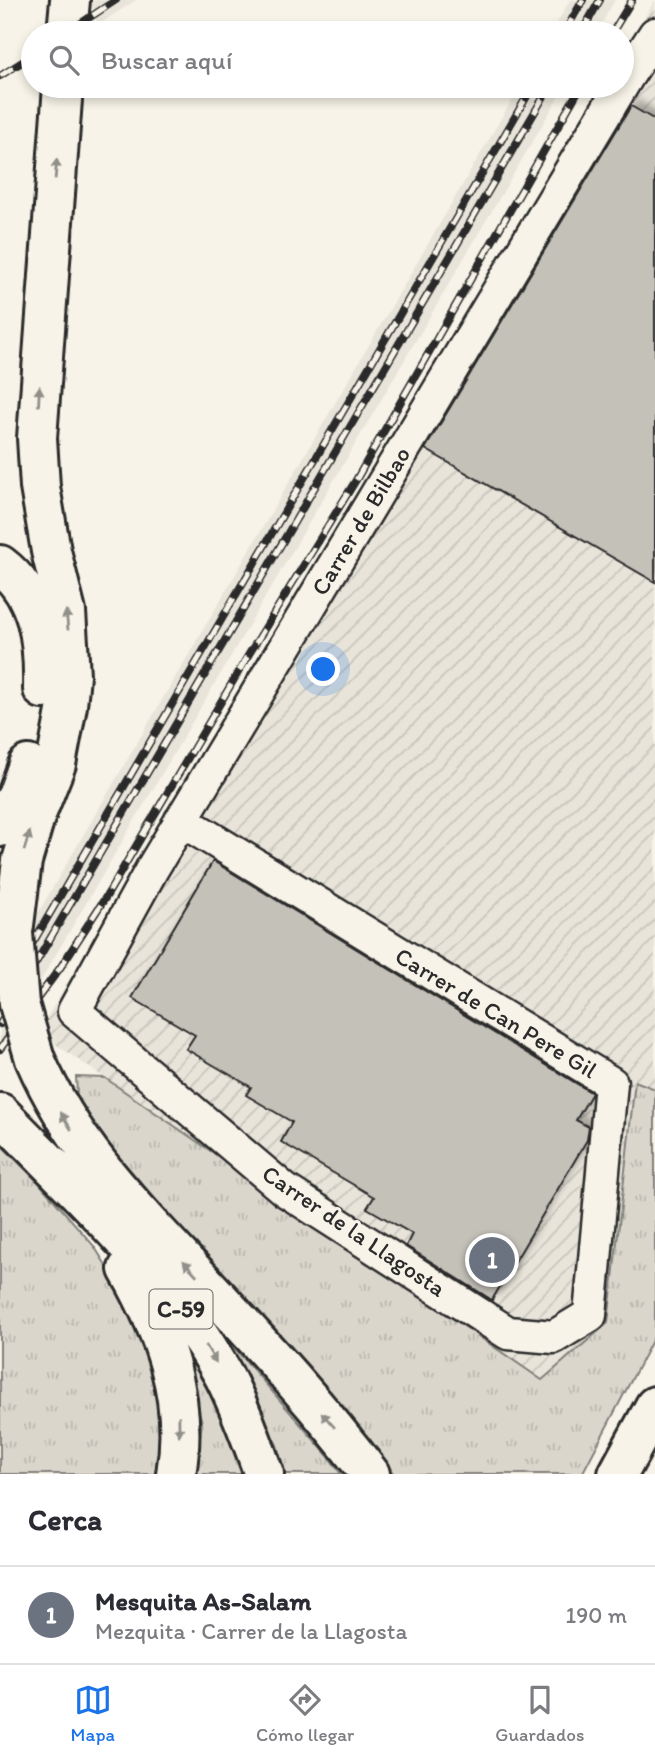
<!DOCTYPE html>
<html lang="es">
<meta charset="utf-8">
<style>
:root{--surface:#fff;--page:#f7f7f7;--text:#2b2b33;--muted:#7c7c81;--line:#e1e1e2;--accent:#1a73e8}
body{margin:0;font-family:Itim,sans-serif;background:var(--page);color:var(--text)}
.you{position:absolute;left:324px;top:670px;width:24px;height:24px;margin:-18px;border:5px solid #fff;border-radius:50%;background:#1a73e8;box-shadow:0 0 0 10px #1a73e833}
.badge{display:grid;place-items:center;width:46px;height:46px;border-radius:50%;background:var(--accent);color:#fff;font-size:23px;font-weight:700}
.pin{position:absolute;translate:-50% -50%;border:4px solid #fff;box-shadow:0 2px 7px #0006}
.list{margin:0;padding:0;list-style:none}
h2{display:flex;justify-content:space-between;align-items:center;height:91px;margin:0;padding:0 28px;font-size:30px}
h2 small{font-size:23px;font-weight:400;color:var(--muted)}
.list li{display:grid;grid-template-columns:46px 1fr auto;gap:21px;align-items:center;box-sizing:border-box;height:98px;padding:0 28px;border-top:2px solid var(--line)}
.list b{display:block;font-size:26px;white-space:nowrap}
.list p{margin:0;font-size:23px;white-space:nowrap;color:var(--muted)}
.list em{font-size:23px;font-style:normal;color:var(--muted)}
.icon{flex:none;width:38px;height:38px;fill:none;stroke:currentColor;stroke-width:2;stroke-linecap:round;stroke-linejoin:round}
.map{position:relative;flex:none;width:655px;height:1474px;overflow:hidden}
.search{position:absolute;background:var(--surface);box-shadow:0 4px 10px #0003;left:21px;right:21px;top:21px;height:77px;display:flex;align-items:center;gap:18px;box-sizing:border-box;padding:0 24px;border-radius:38px;color:var(--muted);font-size:26px}
.sheet{height:189px;background:var(--surface)}
nav{display:flex;justify-content:space-around;align-items:center;box-sizing:border-box;height:98px;border-top:2px solid var(--line);background:var(--surface);font-size:19px;color:var(--muted)}
nav a{display:grid;justify-items:center;gap:4px}
nav .on{color:var(--accent)}
.map>svg:first-child{display:block}
.built{fill:#e8e4da}
.industrial{fill:url(#industrial-furrows)}
.grass{fill:url(#grass-tufts);stroke:#82807c;stroke-width:2}
.building{fill:#c4c1b9;stroke:#2b2b2b;stroke-width:2;filter:url(#shadow)}
.lines{fill:none;stroke-linecap:round;stroke-linejoin:round}
.minor-casing{stroke:#2b2b2b;stroke-width:37}
.highway-casing{stroke:#2b2b2b;stroke-width:44}
.minor{stroke:#f7f3e8;stroke-width:32}
.highway{stroke:#f7f3e8;stroke-width:38}
.rail-casing{stroke:#2b2b2b;stroke-width:8}
.rail{stroke:#f7f3e8;stroke-width:5;stroke-dasharray:16;stroke-linecap:butt}
.highway-bridge-casing{stroke:#2b2b2b;stroke-width:44;stroke-linecap:butt}
.highway-bridge{stroke:#f7f3e8;stroke-width:38}
.oneway{fill:#918f8a}
.labels{text-anchor:middle;stroke-width:6;stroke-linejoin:round;paint-order:stroke}
.shield{fill:#f7f3e8;stroke:#686764;stroke-width:2}
.shield-label{font-size:23px;font-weight:bold;fill:#2b2b2b}
.street-label{font-size:24px;fill:#2b2b2b;stroke:#f7f3e8}
</style>
<div class="map">
<svg width="655" height="1474" viewBox="0 0 655 1474">
<defs>
<pattern id="industrial-furrows" width="10" height="10" patternUnits="userSpaceOnUse" patternTransform="scale(1.75)"><rect width="10" height="10" fill="#e8e4da"/><path d="M-1 1l2-2M0 10L10 0M9 11l2-2" fill="none" stroke="#c7c4bb"/></pattern>
<pattern id="grass-tufts" width="24" height="20" patternUnits="userSpaceOnUse" patternTransform="scale(1.75)"><rect width="24" height="20" fill="#dad6cc"/><path d="M3 7l-1-3M5 7V3M7 7l1-3M15 17l-1-3M17 17v-4M19 17l1-3" fill="none" stroke="#bbb8af"/></pattern>
<filter id="shadow"><feDropShadow dx="6" dy="-6" stdDeviation="3.5" flood-color="#0004"/></filter>
</defs>
<rect width="100%" height="100%" fill="#f7f3e8"/>
<filter id="ink" filterUnits="userSpaceOnUse"><feTurbulence type="fractalNoise" baseFrequency=".0143" numOctaves="2"/><feDisplacementMap in="SourceGraphic" scale="14" xChannelSelector="R" yChannelSelector="G"/><feConvolveMatrix kernelMatrix="1 2 1 2 8 2 1 2 1" color-interpolation-filters="sRGB"/></filter>
<g filter="url(#ink)">
<!-- built -->
<path class="built" d="M95,0H136L98,25L91,2Z
M570,0H615L596,33H551Z
M520,86H565L0,1050V978Z"/>
<!-- industrial -->
<path class="industrial" d="M655,0V1089L635,1082L608,1323L542,1380L38,1032L604,86H622V56Z"/>
<!-- grass -->
<path class="grass" d="M76,1077L105,1078L542,1380L608,1323L635,1081L655,1089V1335L582,1474H394L78,1110Z
M0,1144L39,1183L94,1246L121,1289L143,1331L164,1418L159,1474H0Z
M200,1308L328,1456L341,1474H285L277,1445Z
M175,1330L231,1433L245,1474H195L202,1422Z"/>
<!-- building -->
<path class="building" d="M631,106L655,120V582L425,449Z
M213,861L592,1093L576,1120L589,1127L587,1140L492,1300L406,1246L412,1234L367,1208L374,1197L281,1142L292,1122L246,1095L251,1087L186,1049L195,1035L132,998Z"/>
<g class="lines">
<!-- minor casing -->
<g class="minor-casing">
<path id="minor" d="M181,820L611,1083L590,1315L554,1337L508,1333L285,1190L74,1011L152,869L627,77L655,34"/>
</g>
<!-- highway casing -->
<g class="highway-casing">
<path id="highway" d="M67,33L70,0
M0,565C40,595 44,643 43,689
M0,827L17,796L28,765
M13,933L22,861L35,817L56,764L67,706L70,675L66,612L51,551L40,487L37,438L63,86
M35,1059C73,1147 135,1209 200,1278C259,1342 318,1405 370,1474
M0,1113C80,1196 168,1273 224,1376C240,1407 252,1441 264,1474
M128,1269C164,1332 189,1400 176,1474
M618,1474L655,1406"/>
</g>
<!-- minor -->
<use href="#minor" class="minor"/>
<!-- highway -->
<use href="#highway" class="highway"/>
<!-- rail casing -->
<g class="rail-casing">
<path id="rail" d="M66,33L116,0
M564,33L583,0
M581,33L600,0
M612,33L632,0
M0,76L33,55
M0,999L533,86
M0,1024L550,86
M0,1049L60,968L109,892L249,654L356,480L581,86"/>
</g>
<!-- rail -->
<use href="#rail" class="rail"/>
<!-- highway-bridge casing -->
<g class="highway-bridge-casing">
<path id="highway-bridge" d="M13,933L19,1004L35,1059"/>
</g>
<!-- highway-bridge -->
<use href="#highway-bridge" class="highway-bridge"/>
</g>
<!-- one-way arrows -->
<defs><path id="oneway-solid" d="M-6-.8H1V-3.2L6.5 0L1 3.2V.8H-6Z" transform="scale(1.75)"/></defs>
<g class="oneway">
<use href="#oneway-solid" transform="translate(56 169) rotate(-85)"/>
<use href="#oneway-solid" transform="translate(39 396) rotate(-87)"/>
<use href="#oneway-solid" transform="translate(67 620) rotate(-96)"/>
<use href="#oneway-solid" transform="translate(27 841) rotate(-73)"/>
<use href="#oneway-solid" transform="translate(66 1121) rotate(-122)"/>
<use href="#oneway-solid" transform="translate(190 1268) rotate(-133)"/>
<use href="#oneway-solid" transform="translate(211 1354) rotate(59)"/>
<use href="#oneway-solid" transform="translate(328 1420) rotate(-131)"/>
<use href="#oneway-solid" transform="translate(179 1426) rotate(89)"/>
</g>
</g>
<g class="labels">
<!-- shield labels -->
<rect class="shield" x="149.5" y="1289.5" width="63" height="39" rx="5"/>
<g class="shield-label">
<text x="181" y="1317">C-59</text>
</g>
<!-- street labels -->
<g class="street-label">
<text transform="translate(361 521) rotate(-59)" y="8">Carrer de Bilbao</text>
<text transform="translate(496 1013) rotate(31)" y="8">Carrer de Can Pere Gil</text>
<text transform="translate(354 1231) rotate(34)" y="8">Carrer de la Llagosta</text>
</g>
</g>
</svg>
<div class="you"></div>
<div class="pin badge" style="left:492px;top:1260px;background:#6b7280">1</div>
<div class="search"><svg class="icon" aria-label="search" viewBox="0 0 24 24"><circle cx="10" cy="10" r="6"/><path d="M15 15l6 6"/></svg>Buscar aquí</div>
</div>
<section class="sheet">
<h2>Cerca<small></small></h2>
<ul class="list">
<li><span class="badge" style="background:#6b7280">1</span><div><b>Mesquita As-Salam</b><p>Mezquita · Carrer de la Llagosta</p></div><em>190 m</em></li>
</ul>
</section>
<nav>
<a class="on"><svg class="icon" aria-label="map" viewBox="0 0 24 24"><path d="M3 6l6-2 6 2 6-2v14l-6 2-6-2-6 2zM9 4v14M15 6v14"/></svg>Mapa</a>
<a><svg class="icon" aria-label="directions" viewBox="0 0 24 24"><path d="M12 3l9 9-9 9-9-9zM9 14v-3h6M13 9l2 2-2 2"/></svg>Cómo llegar</a>
<a><svg class="icon" aria-label="saved" viewBox="0 0 24 24"><path d="M7 4h10v16l-5-4-5 4z"/></svg>Guardados</a>
</nav>
